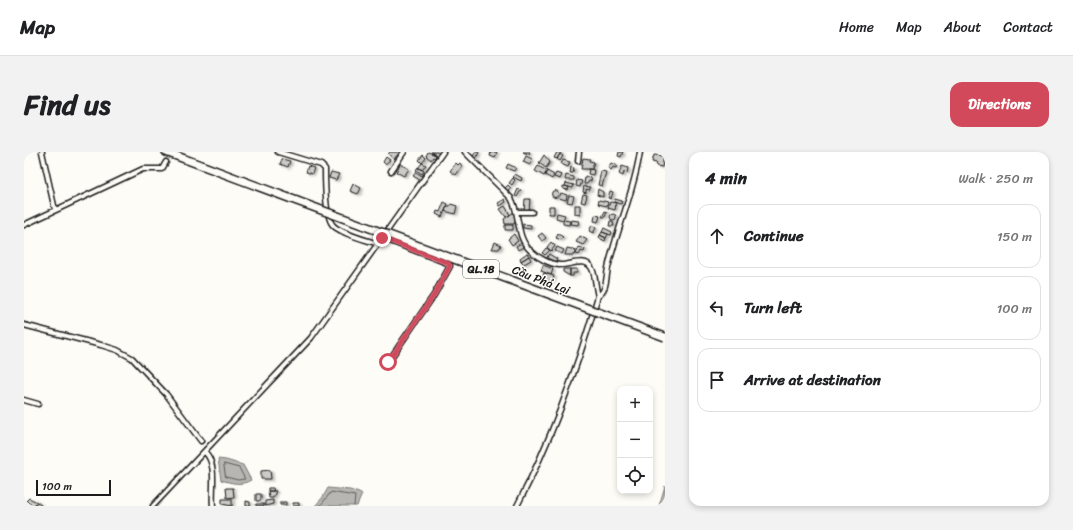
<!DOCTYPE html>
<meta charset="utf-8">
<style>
:root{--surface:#fff;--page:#f2f2f2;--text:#202124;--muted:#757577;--line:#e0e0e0;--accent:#d1495b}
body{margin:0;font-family:Sriracha,sans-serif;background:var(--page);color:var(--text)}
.controls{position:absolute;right:12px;bottom:12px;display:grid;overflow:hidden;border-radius:8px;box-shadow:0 2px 6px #0003}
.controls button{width:36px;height:36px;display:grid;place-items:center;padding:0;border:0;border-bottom:1px solid var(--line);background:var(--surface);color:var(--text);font:20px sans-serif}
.scale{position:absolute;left:12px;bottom:10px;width:75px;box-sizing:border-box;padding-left:4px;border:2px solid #1c1c1c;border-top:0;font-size:11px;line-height:14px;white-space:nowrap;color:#1c1c1c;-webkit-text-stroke:3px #fdfcf7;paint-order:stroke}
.stop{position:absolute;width:12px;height:12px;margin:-9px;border:3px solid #d1495b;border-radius:50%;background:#fff}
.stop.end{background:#d1495b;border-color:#fff;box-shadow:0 1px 4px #0008}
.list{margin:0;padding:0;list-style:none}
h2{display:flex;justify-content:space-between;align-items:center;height:52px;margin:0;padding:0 16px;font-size:17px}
h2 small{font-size:13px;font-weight:400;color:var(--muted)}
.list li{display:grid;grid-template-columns:26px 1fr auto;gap:12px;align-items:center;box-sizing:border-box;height:64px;margin:0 8px 8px;padding:0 8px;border:1px solid var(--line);border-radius:12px}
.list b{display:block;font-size:15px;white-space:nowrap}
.list em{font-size:13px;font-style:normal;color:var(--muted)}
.icon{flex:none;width:22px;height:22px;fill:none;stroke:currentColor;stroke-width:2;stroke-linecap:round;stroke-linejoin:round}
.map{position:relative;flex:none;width:641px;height:354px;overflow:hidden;border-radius:12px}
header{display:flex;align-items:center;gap:24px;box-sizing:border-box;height:56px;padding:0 20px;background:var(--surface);border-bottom:1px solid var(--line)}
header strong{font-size:19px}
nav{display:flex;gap:22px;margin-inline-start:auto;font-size:14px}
.intro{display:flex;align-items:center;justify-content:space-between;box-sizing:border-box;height:96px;padding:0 24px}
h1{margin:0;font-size:28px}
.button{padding:10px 18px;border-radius:12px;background:var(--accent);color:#fff;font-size:14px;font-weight:700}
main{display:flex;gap:24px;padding:0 24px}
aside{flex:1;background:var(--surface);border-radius:12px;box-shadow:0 2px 6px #0003}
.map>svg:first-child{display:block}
.water{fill:#b7b6b2;stroke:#797876}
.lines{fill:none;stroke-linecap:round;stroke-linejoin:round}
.shore{stroke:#5a5a58;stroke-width:1}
.building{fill:#cccbc8;stroke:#1c1c1c;filter:url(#shadow)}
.street-casing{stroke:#1c1c1c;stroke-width:7}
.highway-casing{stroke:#1c1c1c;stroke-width:10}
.street{stroke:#fdfcf7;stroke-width:4}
.highway{stroke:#fdfcf7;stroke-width:7}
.highway-bridge-casing{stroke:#1c1c1c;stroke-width:10;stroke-linecap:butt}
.highway-bridge{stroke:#fdfcf7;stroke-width:7}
.route{stroke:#d1495b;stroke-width:5}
.labels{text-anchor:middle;stroke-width:3;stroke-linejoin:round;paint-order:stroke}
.shield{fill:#fdfcf7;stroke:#605f5e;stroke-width:1}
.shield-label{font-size:11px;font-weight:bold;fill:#1c1c1c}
.street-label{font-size:12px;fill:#1c1c1c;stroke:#fdfcf7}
</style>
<header>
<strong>Map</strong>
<nav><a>Home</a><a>Map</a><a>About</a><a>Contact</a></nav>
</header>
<div class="intro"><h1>Find us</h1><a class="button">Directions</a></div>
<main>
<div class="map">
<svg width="641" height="354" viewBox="0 0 641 354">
<defs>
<filter id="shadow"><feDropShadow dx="2.5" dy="1.5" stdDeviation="1" flood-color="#0004"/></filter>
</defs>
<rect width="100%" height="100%" fill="#fdfcf7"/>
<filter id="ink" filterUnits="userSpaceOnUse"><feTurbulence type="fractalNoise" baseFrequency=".025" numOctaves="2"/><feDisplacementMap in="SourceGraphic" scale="8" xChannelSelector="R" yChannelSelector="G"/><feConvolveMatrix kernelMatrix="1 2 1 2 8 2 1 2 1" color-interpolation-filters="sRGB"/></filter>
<g filter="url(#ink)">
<!-- water -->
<path class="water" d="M194,307L202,308L219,313L227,328C217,334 208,331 197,328Z
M641,334V354H635Z
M304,336L326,338L338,342L333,354H291L299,345Z"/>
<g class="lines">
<!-- shore -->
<path class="shore" d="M200,312L215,316L221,327L214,328L202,325Z
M296,354L307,340L331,344L330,354"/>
</g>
<!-- building -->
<path class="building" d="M366,0H374L375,1L370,7L364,2Z
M404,0L412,3L411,6L409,5L407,8L402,4Z
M407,0H413L416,1L414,4Z
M451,0H455L452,7L449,5Z
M467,0H473L471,6L466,4Z
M499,0H506L505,3Z
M533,0H537L533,7L530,6Z
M595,0H599L597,5L594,4Z
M536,2L539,4L536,9L533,7Z
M399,3L402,6L398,11L395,8Z
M520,3L526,10L522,16L515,11Z
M630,3L640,4L638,15L632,14L633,11L628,10Z
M502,4L508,7L506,13L499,10Z
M362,5L366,8L361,12L359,10Z
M559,6L566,7L565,9L570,10L568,17H557Z
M258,7L266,9L264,15L256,12Z
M539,8L546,10L544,15L537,12Z
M398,11L402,13L398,18L394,16Z
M432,11L434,13L436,11L438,14L432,23L426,19Z
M587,11L593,14L592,16L589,15L587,18L584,16Z
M376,12L385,17L380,24L372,20Z
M484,12L492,16L490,19L482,16Z
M284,14L290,16L288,22L282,20Z
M514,14L523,19L520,24L511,19Z
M598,14L604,16L603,21L600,20L599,24L595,22Z
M394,15L400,19L398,22L392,18Z
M547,15L550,16L549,21H546Z
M565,17L570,18L569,23L564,22Z
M523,19L530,23L528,27L521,23Z
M577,19L582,20L578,34L574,33Z
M307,20L315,22L312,28L305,26Z
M392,20L401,26L399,30L389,24Z
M532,21L538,23L536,27L530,25Z
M491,22L498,26L497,29L489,25Z
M542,23L550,25V28H541Z
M561,25L568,26L567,29H565L563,32H560Z
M489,26L491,28L488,33L485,31Z
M553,28L558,29L556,35L552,34Z
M542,31L550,33L549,36L541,34Z
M329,32L337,36L334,42L326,39Z
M484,33L487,36L481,41L479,38Z
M539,34L545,35L544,38L539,37Z
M560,34L566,35V38L562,37V41L559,40Z
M494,37L497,38L493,45L491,44Z
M574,37L579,40V45L573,43Z
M527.5 42a3.5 3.5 0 1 1 7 0a3.5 3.5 0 1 1-7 0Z
M586,39L589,40L587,47L584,46Z
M537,41L543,43L542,48L535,46Z
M559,42L563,43L561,51L557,50Z
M545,43L550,44L548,51L543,50Z
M481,47L482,50L476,54L474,51Z
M501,47H506L505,59H500Z
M591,47L598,49L597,52L590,50Z
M575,48L584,50L583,54L574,52Z
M420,50L424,52L418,65L412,62L413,59L416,60Z
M586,50L592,51L591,58L584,56Z
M427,52L433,54L431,62L421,59L423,54H426Z
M551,53H556V63L551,62Z
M481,54L486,63L482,65L476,57Z
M525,54H530V62H525Z
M581,59L583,60L581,65H578Z
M490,60L492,68L490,72H481L480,67Z
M533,61L541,63L539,68L532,66Z
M586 65a3 3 0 1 1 6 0a3 3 0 1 1-6 0Z
M571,63L576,64L574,70L570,69Z
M539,68L546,69L545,73L539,72Z
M547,68L555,69L554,73L546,72Z
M586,69H589L590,74H585Z
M499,72L507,73V77L499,76Z
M481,73H489V78H481Z
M568,73L572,76L569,81L565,79Z
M580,76L588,80L587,83L578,80Z
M578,80L584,82L582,86L576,83Z
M518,81L522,86L518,89L514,84Z
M490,82L494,89L488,93L484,87Z
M534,82L539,85L537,88L532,86Z
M576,83L582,86L581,89L575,86Z
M556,84L563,88L559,93L552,90Z
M471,90L477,93L475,97H468Z
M527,90L531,94L527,99L523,95Z
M498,91L499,95L494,98L492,94Z
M533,95L540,98L538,102L531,99Z
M555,95L561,97L560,100L557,99L555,103L552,102Z
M522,96L526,98L521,103L518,101Z
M543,96L552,98L550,103H541Z
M503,101L505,104L497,109L496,106Z
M525,102L533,107L530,112L522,107Z
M505,104L507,108L500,112L497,109Z
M519,113L529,117L527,123L517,119Z
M539,117H546V124L539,120Z
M546,117H553V121H549V124H546Z
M520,121L530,124L528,130L525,129L524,132L517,129Z
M246,318L247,327H237V319Z
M202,336H209L210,345L203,346Z
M244,336H249L250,339H244Z
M244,339H252L249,346H245Z
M232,342H237V347L235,349H232Z
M5,346L13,350L9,354L2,349Z
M198,347H208V354L198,352Z
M249,348V352L241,354V349Z
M222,349L226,350V354H222Z
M13,350L17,353L16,354H9Z
M256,350H262V353H256Z
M269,351H275V354H269Z
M232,352H240V354H232Z"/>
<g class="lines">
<!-- street casing -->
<g class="street-casing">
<path id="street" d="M18,0L31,58
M254,0L297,13L301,17C301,28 301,63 308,72C314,81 343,88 354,92
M441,0L487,46C497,63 491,85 507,99C514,106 526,112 535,113C545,114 560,105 567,115C572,122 571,135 574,144
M554,9L555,0
M367,19L380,0
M492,60H508
M0,73L119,17H138L142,10
M358,86L423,111L426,114L410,143L364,210
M0,173L77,193L93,198L108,206L142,242L177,289
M0,248L14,252
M181,300C194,313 187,338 189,354
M129,354L287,186L419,0
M493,354C528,287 553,217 574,144C583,139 582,125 584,116C593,77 610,40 616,0"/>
</g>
<!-- highway casing -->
<g class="highway-casing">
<path id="highway" d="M142,0L273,49"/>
</g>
<!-- street -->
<use href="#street" class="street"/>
<!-- highway -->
<use href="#highway" class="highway"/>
<!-- highway-bridge casing -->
<g class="highway-bridge-casing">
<path id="highway-bridge" d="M273,49L641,185"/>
</g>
<!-- highway-bridge -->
<use href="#highway-bridge" class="highway-bridge"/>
</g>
</g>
<g class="lines" filter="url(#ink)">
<!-- route -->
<path class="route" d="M358,86L424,111L426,114L410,143L364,210"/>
</g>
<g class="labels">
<!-- shield labels -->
<rect class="shield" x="439" y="108" width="36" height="18" rx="3"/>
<g class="shield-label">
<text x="457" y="121">QL.18</text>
</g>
<!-- street labels -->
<g class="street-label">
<text transform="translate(517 128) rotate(21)" y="4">Cầu Phả Lại</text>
</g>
</g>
</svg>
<div class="controls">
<button>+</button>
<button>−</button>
<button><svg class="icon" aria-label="locate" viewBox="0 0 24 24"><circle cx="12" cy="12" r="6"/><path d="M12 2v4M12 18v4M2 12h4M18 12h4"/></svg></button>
</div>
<div class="scale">100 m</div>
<div class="stop" style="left:364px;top:210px"></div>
<div class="stop end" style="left:358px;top:86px"></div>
</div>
<aside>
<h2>4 min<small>Walk · 250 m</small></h2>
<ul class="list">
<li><svg class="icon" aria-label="ahead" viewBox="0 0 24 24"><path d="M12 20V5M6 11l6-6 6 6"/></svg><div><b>Continue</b></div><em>150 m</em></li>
<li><svg class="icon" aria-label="left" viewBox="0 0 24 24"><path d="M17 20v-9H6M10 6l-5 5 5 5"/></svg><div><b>Turn left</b></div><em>100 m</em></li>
<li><svg class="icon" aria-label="arrive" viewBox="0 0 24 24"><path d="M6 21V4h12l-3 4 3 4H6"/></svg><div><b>Arrive at destination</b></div></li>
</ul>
</aside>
</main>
